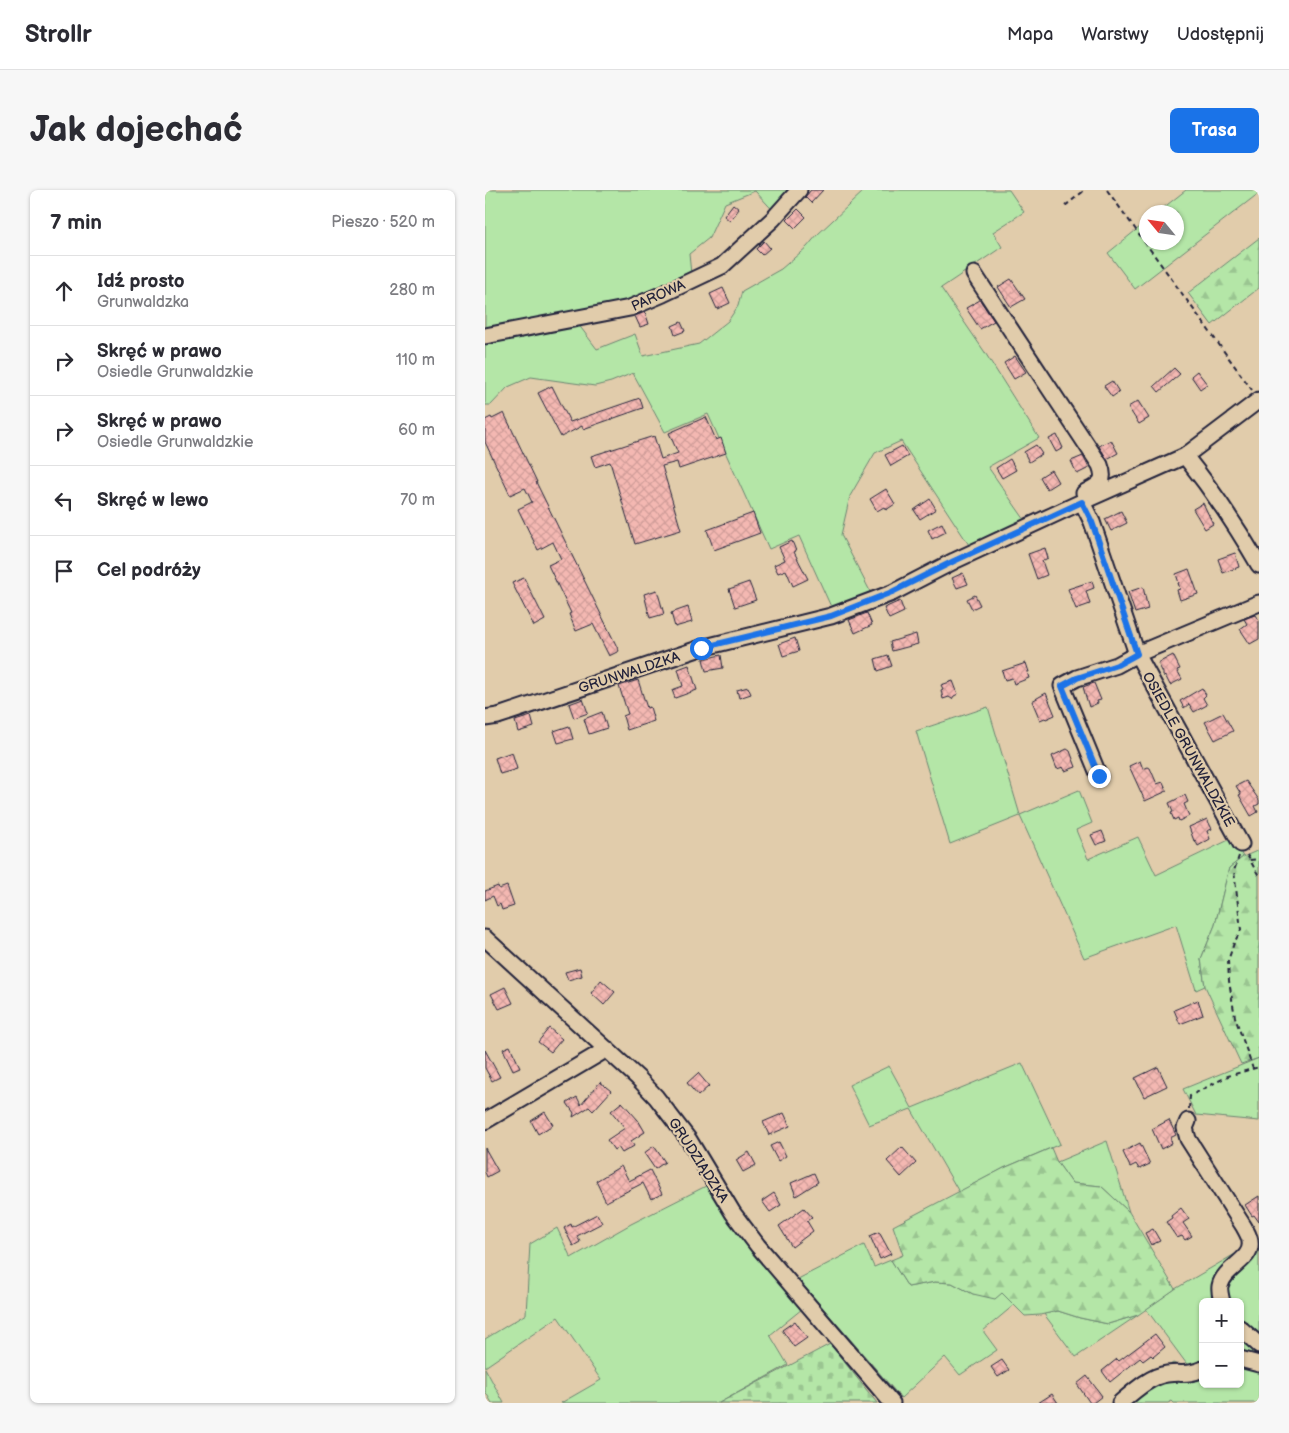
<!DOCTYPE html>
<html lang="pl">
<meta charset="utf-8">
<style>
:root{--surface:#fff;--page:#f7f7f7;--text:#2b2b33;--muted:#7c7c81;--line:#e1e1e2;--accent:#1a73e8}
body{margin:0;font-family:"Balsamiq Sans",sans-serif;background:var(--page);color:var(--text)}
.controls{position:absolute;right:15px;bottom:15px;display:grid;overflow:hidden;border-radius:8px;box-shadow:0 1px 4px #0004}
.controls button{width:45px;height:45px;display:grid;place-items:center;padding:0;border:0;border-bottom:1px solid var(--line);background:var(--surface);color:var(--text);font:25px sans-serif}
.compass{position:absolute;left:654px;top:15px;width:45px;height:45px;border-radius:50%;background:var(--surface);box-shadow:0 1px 4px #0004;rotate:299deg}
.stop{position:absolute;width:15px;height:15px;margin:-11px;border:4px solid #1a73e8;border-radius:50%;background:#fff}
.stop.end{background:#1a73e8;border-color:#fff;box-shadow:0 1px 5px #0008}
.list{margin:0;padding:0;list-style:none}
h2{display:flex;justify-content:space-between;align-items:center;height:65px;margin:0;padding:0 20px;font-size:21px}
h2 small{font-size:16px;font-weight:400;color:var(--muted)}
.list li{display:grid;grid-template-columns:32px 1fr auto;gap:15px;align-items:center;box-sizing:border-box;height:70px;padding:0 20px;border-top:1px solid var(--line)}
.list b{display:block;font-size:19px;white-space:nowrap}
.list p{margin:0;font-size:16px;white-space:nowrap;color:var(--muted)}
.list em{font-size:16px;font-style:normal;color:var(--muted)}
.icon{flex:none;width:28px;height:28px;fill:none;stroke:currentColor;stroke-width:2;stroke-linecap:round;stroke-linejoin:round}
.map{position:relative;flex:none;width:774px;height:1213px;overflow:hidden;border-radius:8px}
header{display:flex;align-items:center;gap:30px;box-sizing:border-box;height:70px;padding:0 25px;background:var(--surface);border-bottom:1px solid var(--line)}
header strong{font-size:24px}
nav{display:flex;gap:28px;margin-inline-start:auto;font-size:18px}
.intro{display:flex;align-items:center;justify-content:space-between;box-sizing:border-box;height:120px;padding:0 30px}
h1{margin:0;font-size:35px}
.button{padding:12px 22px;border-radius:8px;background:var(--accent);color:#fff;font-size:18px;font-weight:700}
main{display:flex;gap:30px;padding:0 30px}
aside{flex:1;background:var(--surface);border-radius:8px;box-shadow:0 1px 4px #0004}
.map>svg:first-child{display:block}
.grass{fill:#b4e6a7;stroke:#6b8471;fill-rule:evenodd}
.forest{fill:url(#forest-firs);stroke:#6b8471}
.cemetery{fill:url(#cemetery-stones);stroke:#6b8471}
.building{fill:url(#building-cross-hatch);stroke:#22223b}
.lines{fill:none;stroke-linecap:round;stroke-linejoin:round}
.minor-casing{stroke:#22223b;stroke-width:19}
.path{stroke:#22223b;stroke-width:2;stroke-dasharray:5 4;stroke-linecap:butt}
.minor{stroke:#e1ccab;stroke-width:15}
.route{stroke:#1a73e8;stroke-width:6}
.labels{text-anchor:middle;stroke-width:4.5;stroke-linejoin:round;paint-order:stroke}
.street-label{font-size:14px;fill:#22223b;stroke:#e1ccab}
</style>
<header>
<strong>Strollr</strong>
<nav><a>Mapa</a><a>Warstwy</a><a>Udostępnij</a></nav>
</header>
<div class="intro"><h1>Jak dojechać</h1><a class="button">Trasa</a></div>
<main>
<aside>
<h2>7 min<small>Pieszo · 520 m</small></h2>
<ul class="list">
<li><svg class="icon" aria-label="ahead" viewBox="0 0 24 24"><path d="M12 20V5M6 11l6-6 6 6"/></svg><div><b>Idź prosto</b><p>Grunwaldzka</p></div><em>280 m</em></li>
<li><svg class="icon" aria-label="right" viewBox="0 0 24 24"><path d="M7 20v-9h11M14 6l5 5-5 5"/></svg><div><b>Skręć w prawo</b><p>Osiedle Grunwaldzkie</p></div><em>110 m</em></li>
<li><svg class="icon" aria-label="right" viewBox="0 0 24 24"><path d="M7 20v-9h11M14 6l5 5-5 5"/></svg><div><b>Skręć w prawo</b><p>Osiedle Grunwaldzkie</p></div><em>60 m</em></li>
<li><svg class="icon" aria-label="left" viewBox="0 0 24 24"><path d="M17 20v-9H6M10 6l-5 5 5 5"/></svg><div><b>Skręć w lewo</b></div><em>70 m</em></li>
<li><svg class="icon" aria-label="arrive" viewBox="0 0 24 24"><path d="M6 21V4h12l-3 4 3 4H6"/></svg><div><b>Cel podróży</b></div></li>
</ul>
</aside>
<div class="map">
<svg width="774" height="1213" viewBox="0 0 774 1213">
<defs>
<pattern id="forest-firs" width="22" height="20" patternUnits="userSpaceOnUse" patternTransform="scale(1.25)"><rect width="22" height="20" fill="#b4e6a7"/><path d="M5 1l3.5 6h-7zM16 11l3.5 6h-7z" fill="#9ac591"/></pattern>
<pattern id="cemetery-stones" width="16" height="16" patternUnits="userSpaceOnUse" patternTransform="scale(1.25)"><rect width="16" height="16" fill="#b4e6a7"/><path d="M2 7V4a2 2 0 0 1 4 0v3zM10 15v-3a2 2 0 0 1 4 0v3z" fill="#9ac591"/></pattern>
<pattern id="building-cross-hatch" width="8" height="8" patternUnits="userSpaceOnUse" patternTransform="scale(1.25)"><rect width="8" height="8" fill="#f4b8b2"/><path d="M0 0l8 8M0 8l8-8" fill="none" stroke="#d19e9a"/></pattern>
</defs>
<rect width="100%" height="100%" fill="#e1ccab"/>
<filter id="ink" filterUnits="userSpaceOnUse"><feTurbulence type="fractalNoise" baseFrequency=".02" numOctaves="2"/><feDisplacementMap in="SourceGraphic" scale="10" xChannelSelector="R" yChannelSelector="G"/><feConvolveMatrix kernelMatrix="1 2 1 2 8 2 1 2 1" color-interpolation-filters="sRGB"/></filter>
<g filter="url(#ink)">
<!-- grass -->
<path class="grass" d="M0,0H322L295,28L270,1L240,13L224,48L204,64L206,84L93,134L112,159L150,144L158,166L214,154L243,131L253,116L257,101L296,79L322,57L332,45L380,0H524L539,22L508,42L517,57L456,98L499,161L554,248L503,277L542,333L486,358L416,251L390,263L365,306L356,345L387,405L347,419L314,346L284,359L223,224L180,242L148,183L126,192L110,196L46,187L23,197L6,215H0Z
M701,0H774V3L650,99L623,63L661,32L662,52H692V22H673Z
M503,517L535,625L594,600L607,633L591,640L603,669L653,647L671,685L748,648L758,667L744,678L730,735L716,769L720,796L711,800L691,735L599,768L535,626L465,654L431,541Z
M774,868V931L711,925L698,899Z
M537,873L575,954L519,978L474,1002L426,919L384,935L364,895L404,876L427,918Z
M622,951L644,1022L616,996L587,993L572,972Z
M223,995L317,1119L285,1145L303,1175L234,1213H76L116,1190L73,1127L0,1177V1149L41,1124L45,1054L72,1038L86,1068L146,1034Z
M774,1050V1213H689L687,1211L683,1213H630L688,1173L701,1179L704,1177L661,1119L690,1099ZM718,1112H755V1194H718Z
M379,1055L389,1077L406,1070L423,1097L450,1092L467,1093L488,1104L517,1103L529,1115L498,1141L512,1160L475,1185L460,1167L416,1208L313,1089Z
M573,1121L595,1128L623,1134L653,1125L591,1167L559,1124Z
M0,1178L19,1213H7L0,1201Z"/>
<!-- forest -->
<path class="forest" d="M774,48V98L727,135L703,103Z
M774,660V868L756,874L720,796L716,769L730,735L744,678L758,667Z
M566,958L572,972L587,993L616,996L644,1022L690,1099L653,1125L623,1134L595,1128L573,1121L555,1125L540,1126L517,1103L510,1109L488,1104L467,1093L450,1092L423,1097L406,1070L418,1065L408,1036L519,978Z"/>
<!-- cemetery -->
<path class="cemetery" d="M345,1154L392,1213H234Z"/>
<!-- building -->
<path class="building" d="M326,0H338L326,13L320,7Z
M248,14L254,19L245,31L239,26Z
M313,19L321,27L310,38L302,30Z
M279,51L285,58L277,65L271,59Z
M526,89L540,109L526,117L513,97Z
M238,98L245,113L232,119L225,104Z
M495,110L509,131L495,139L481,118Z
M160,122L164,134L155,137L150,126Z
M196,132L200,141L190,145L187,136Z
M530,166L541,182L529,189L519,173Z
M689,178L695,184L674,202L669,196Z
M712,181L722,194L715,199L706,186Z
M627,191L634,202L627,207L619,196Z
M67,196L85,232L155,208L158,218L98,239L97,236L76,247L53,203Z
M653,211L664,228L654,234L643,217Z
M19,223L52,292H51L134,461L124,466L108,434L91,441L84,424L86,423L63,375L76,369L68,352L53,360L33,319L47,312L40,298L25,305L0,252V230L6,227L7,229Z
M221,227L231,250L236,248L241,263L194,279L192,272L177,276L196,340L150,354L125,272L110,277L106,266L169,246L176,269L193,263L184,243Z
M572,245L578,258L571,262L564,249Z
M626,250L633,263L622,269L614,256Z
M551,255L557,264L544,272L539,262Z
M417,256L423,266L406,276L400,265Z
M598,266L604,278L592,284L586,271Z
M525,269L531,280L517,288L511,278Z
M566,280L573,292L562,299L555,287Z
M401,299L410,314L401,320L399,317L392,321L385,309Z
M445,309L451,319L435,329L429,320Z
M718,313L728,334L720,339L708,319Z
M636,321L642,333L626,341L620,329Z
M268,323L275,343L229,360L222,340Z
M457,333L461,342L447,349L443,340Z
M307,351L311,361L309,362L323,389L308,396L301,380L293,383L289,375L300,370L294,357Z
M560,358L563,368L557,371L562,385L552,389L543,364Z
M750,363L754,377L738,383L733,369Z
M704,379L713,404L695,410L692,400L695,399L693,393H694L691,384Z
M478,383L483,394L472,398L467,388Z
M39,388L60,430L49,436L27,393Z
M607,391L609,398L601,401L605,414L591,419L583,399Z
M264,392L271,410L250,417L244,399Z
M658,397L663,419L650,423L643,402Z
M172,400L179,424L165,428L159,404Z
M490,405L495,415L487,419L482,409Z
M415,411L419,422L404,429L399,418Z
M203,417L207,432L190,437L186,423Z
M382,423L387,435L370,443L364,430Z
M770,425L774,431V449L765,454L755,439L762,434L759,429Z
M431,444L433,454L407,461L405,452Z
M310,448L314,461L298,466L294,454Z
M236,465L238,478L221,481L218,469Z
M403,465L407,476L393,481L390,469Z
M688,465L695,479L692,480L697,489L685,495L681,487L678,486V483L673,473Z
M541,473L544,482H542L544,488L529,494L527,488L520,490L517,481Z
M204,475L212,500L190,508L187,500L198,496L193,479Z
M153,490L162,518L165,517L169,531L142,540L138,526L143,524L134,496Z
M468,491L473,504L469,506L467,509L464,507L458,509L456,500L458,499L456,495Z
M609,493L616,510L612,511L613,513L604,517L598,497Z
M263,497L266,504L254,508L252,500Z
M717,498L721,505L718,508L722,515L709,522L704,514L699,518L695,511Z
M561,503L570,525L561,529L560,528L555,530L547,511Z
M98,509L103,523L89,528L84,514Z
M117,522L122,538L104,544L99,529Z
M738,523L748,541L730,550L720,532Z
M46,526L49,537L33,542L30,531Z
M84,536L88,549L73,553L69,541Z
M582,559L585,561L591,577L580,581L578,577L572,579L567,566Z
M27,562L32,579L15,584L10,568Z
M655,571L658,579L663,577L665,578L672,594L678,592L682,601L660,611L644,576Z
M761,591L774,610V614L770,616L773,622L766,626L754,605L756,604L751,596Z
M700,605L703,612L699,614L704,626L694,631L693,628L689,630L686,623L688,622L684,613Z
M722,629L727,639L722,641L725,649L713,656L710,650L709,651L704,637Z
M617,641L621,651L611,655L606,645Z
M13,696L14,699L22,696L29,716L17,720L15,714L12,716L8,706L0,710V701Z
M95,778L97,786L83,790L80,782Z
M116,790L130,802L119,815L106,803Z
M20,797L28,813L14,819L6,804Z
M713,810L718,825L695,834L689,820Z
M64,838L77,849L66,862L53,852Z
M25,856L35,877L28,880L18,859Z
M0,860L15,887L7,891L0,878Z
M673,877L682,896L659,907L650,888Z
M213,883L224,896L213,906L202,893Z
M115,892L126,901L108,921L104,917L88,927L89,923L82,913L92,907L96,915Z
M137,912L153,930L160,942L146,951L149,956L137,963L133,957L129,960L122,950L140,938L126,921Z
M60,922L68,935L53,944L46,931Z
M299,923L305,936L284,945L278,932Z
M684,930L691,945L685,948L687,953L676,959L667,939Z
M294,952L301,966L293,971L285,956Z
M655,953L665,974L654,979L651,974L645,977L638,962Z
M169,956L180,972L170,979L159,963Z
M417,957L431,973L416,987L402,971Z
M0,958L13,981L2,987L0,982Z
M264,962L271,975L258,982L251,970Z
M136,976L144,991L165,980L177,1004L166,1009L158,993L121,1012L111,991Z
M329,983L333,992L311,1006L306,993Z
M289,1003L296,1015L285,1022L277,1011Z
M774,1006V1032L769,1025L767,1026L760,1015Z
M319,1018L327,1027L322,1031L328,1041L307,1057L294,1036Z
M696,1018L704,1029L698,1033L707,1046L700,1050L697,1046L692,1048L681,1032L687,1028L686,1026Z
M112,1024L117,1033L92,1046L95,1052L88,1056L79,1038L86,1034L87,1037Z
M668,1039L675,1051L666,1055L660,1043Z
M394,1042L406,1064L395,1069L385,1046Z
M310,1131L322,1148L309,1157L297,1140Z
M670,1144L680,1157L668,1167L666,1165L658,1171L655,1168L625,1192L617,1181L632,1169L634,1171Z
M517,1170L524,1180L513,1187L506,1177Z
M602,1186L617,1206L608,1213H605L592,1194Z
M567,1204L573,1213H553Z"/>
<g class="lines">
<!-- minor casing -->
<g class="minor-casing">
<path id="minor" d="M489,84L615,275C622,293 613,295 599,303
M0,146L145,118L178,104L237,76L288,29L314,0
M700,266C728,301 752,337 774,375
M597,312L607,332L652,464L756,654
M0,528L13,526L216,458L346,426L407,403L469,371L592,314L700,266L774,210
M614,586L577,496L592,488L632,475L652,464L774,413
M0,748L153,888L171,907L204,950L248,1023L273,1056L407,1213
M0,931L122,859
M703,931L700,938L703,949L759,1037C761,1041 765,1047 765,1052C768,1070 739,1077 735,1096C734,1101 736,1107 737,1112
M755,1138L774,1155
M755,1169L774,1174
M635,1213C648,1202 665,1186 682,1184C698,1182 702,1186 718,1179"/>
</g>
<!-- path -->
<path class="path" d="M622,0L767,200
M580,16L600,0
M762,665L774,686
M754,666L749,681L756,740L749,753L743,771L744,791L750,827L768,879
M765,670L774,669
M704,919L705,906L743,886L774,877"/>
<!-- minor -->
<use href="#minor" class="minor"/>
</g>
</g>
<g class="lines" filter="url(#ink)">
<!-- route -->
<path class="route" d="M216,458L346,426L407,402L469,371L597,312L607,332L652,464L632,475L592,488L577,496L614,586"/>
</g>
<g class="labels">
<!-- street labels -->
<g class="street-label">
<text transform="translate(173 105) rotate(-24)" y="5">PAROWA</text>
<text transform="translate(144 482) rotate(-18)" y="5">GRUNWALDZKA</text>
<text transform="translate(704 559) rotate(61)" y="5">OSIEDLE GRUNWALDZKIE</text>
<text transform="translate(214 970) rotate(57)" y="5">GRUDZIĄDZKA</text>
</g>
</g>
</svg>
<div class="controls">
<button>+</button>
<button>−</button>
</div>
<svg class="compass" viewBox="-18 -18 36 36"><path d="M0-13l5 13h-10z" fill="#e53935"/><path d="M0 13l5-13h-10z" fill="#7c7c81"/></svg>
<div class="stop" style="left:216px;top:458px"></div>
<div class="stop end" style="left:614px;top:586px"></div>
</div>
</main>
